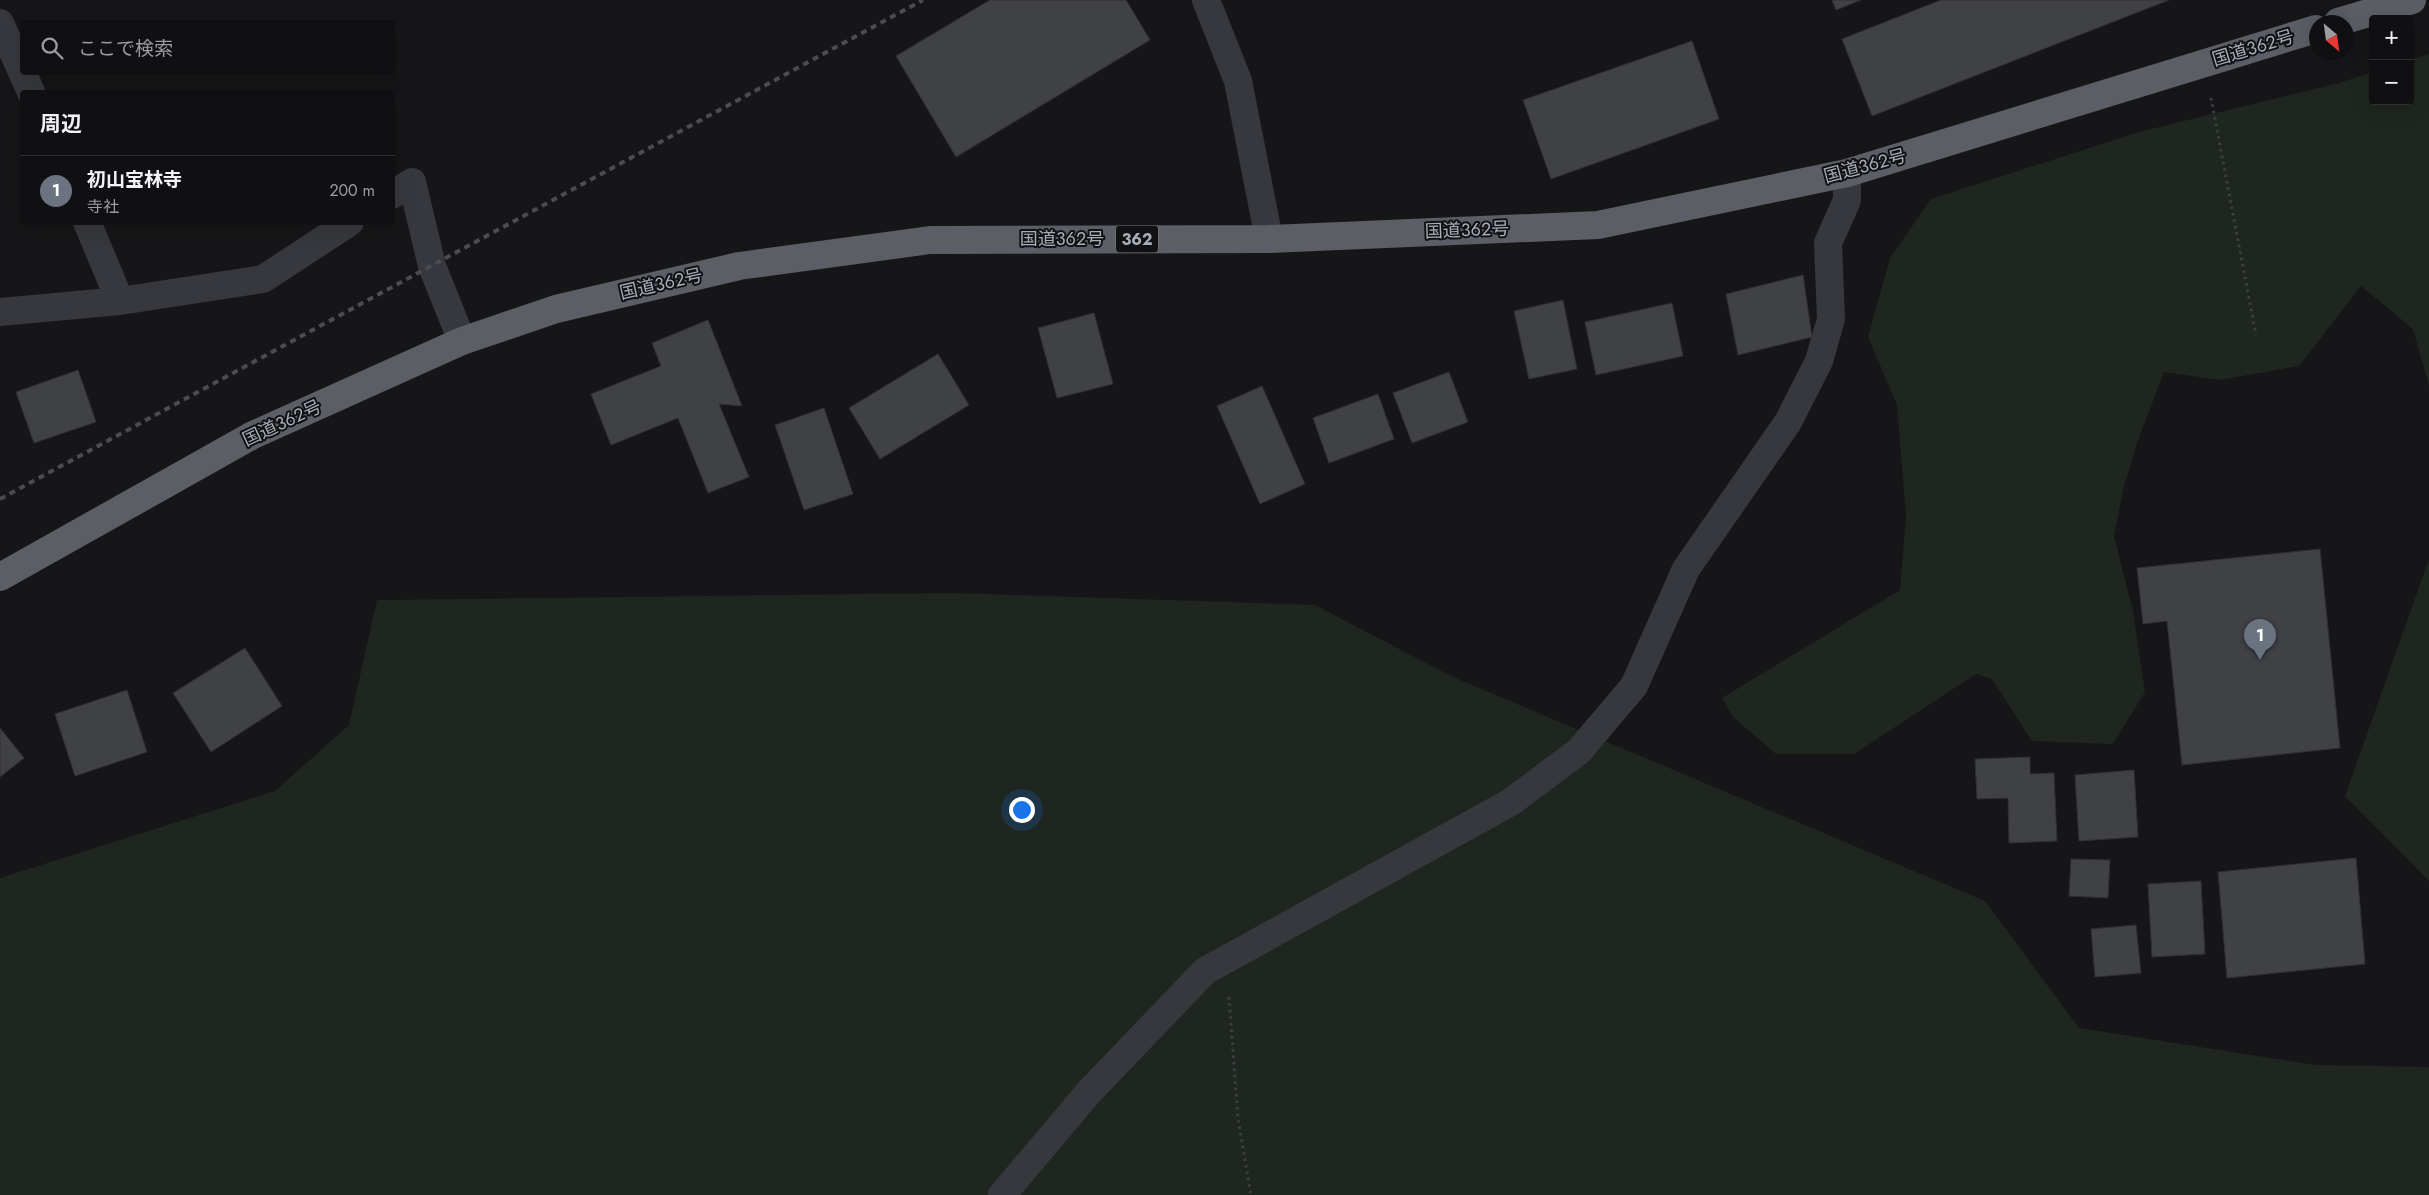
<!DOCTYPE html>
<html lang="ja">
<meta charset="utf-8">
<style>
:root{--surface:#101012;--page:#19191b;--text:#f1f3f6;--muted:#9c9d9f;--line:#303032;--accent:#b45309}
body{margin:0;font-family:Jost,"Noto Sans JP",sans-serif;background:var(--page);color:var(--text)}
.controls{position:absolute;right:15px;top:15px;display:grid;overflow:hidden;border-radius:5px;box-shadow:0 5px 20px #0002}
.controls button{width:45px;height:45px;display:grid;place-items:center;padding:0;border:0;border-bottom:1px solid var(--line);background:var(--surface);color:var(--text);font:25px sans-serif}
.compass{position:absolute;left:2309px;top:15px;width:45px;height:45px;border-radius:50%;background:var(--surface);box-shadow:0 5px 20px #0002;rotate:151deg}
.you{position:absolute;left:1021px;top:809px;width:18px;height:18px;margin:-12px;border:4px solid #fff;border-radius:50%;background:#1a73e8;box-shadow:0 0 0 8px #1a73e833}
.badge{display:grid;place-items:center;width:32px;height:32px;border-radius:50%;background:var(--accent);color:#fff;font-size:16px;font-weight:700}
.pin{position:absolute;translate:-50% -41px;filter:drop-shadow(0 1px 2px #0008)}
.pin::after{content:'';position:absolute;top:26px;width:18px;height:15px;background:inherit;clip-path:polygon(0 0,100% 0,50% 100%)}
.list{margin:0;padding:0;list-style:none}
h2{display:flex;justify-content:space-between;align-items:center;height:65px;margin:0;padding:0 20px;font-size:21px}
h2 small{font-size:16px;font-weight:400;color:var(--muted)}
.list li{display:grid;grid-template-columns:32px 1fr auto;gap:15px;align-items:center;box-sizing:border-box;height:70px;padding:0 20px;border-top:1px solid var(--line)}
.list b{display:block;font-size:19px;white-space:nowrap}
.list p{margin:0;font-size:16px;white-space:nowrap;color:var(--muted)}
.list em{font-size:16px;font-style:normal;color:var(--muted)}
.icon{flex:none;width:28px;height:28px;fill:none;stroke:currentColor;stroke-width:2;stroke-linecap:round;stroke-linejoin:round}
.map{position:relative;flex:none;width:2429px;height:1195px;overflow:hidden}
.search{position:absolute;background:var(--surface);box-shadow:0 5px 20px #0002;left:20px;top:20px;width:375px;height:55px;display:flex;align-items:center;gap:12px;box-sizing:border-box;padding:0 18px;border-radius:5px;color:var(--muted);font-size:19px}
.panel{position:absolute;background:var(--surface);box-shadow:0 5px 20px #0002;left:20px;top:90px;width:375px;height:135px;border-radius:5px}
.map>svg:first-child{display:block}
.green{fill:#1e261f}
.building{fill:#404145;stroke:#303034}
.lines{fill:none;stroke-linecap:round;stroke-linejoin:round}
.path{stroke:#3d3f44;stroke-width:3;stroke-dasharray:2.5 4;stroke-linecap:butt}
.minor{stroke:#37383d;stroke-width:28}
.trunk{stroke:#5b5e65;stroke-width:28}
.rail{stroke:#4a4c52;stroke-width:4;stroke-dasharray:6 5;stroke-linecap:butt}
.labels{text-anchor:middle;stroke-width:4;stroke-linejoin:round;paint-order:stroke}
.shield{fill:#111113;stroke:#7b7e86;stroke-width:1}
.shield-label{font-size:16px;font-weight:bold;fill:#a8adb8}
.street-label{font-size:18px;fill:#a8adb8;stroke:#111113}
</style>
<div class="map">
<svg width="2429" height="1195" viewBox="0 0 2429 1195">
<rect width="100%" height="100%" fill="#161618"/>
<!-- green -->
<path class="green" d="M2429,54V386L2413,329L2361,286L2299,366L2220,380L2164,372L2137,443L2123,490L2114,536L2133,611L2145,692L2113,744L2032,741L1992,679L1976,674L1854,754H1776L1733,717L1722,698L1900,590L1906,516L1897,405L1868,337L1890,258L1931,199L2139,132L2339,83L2373,72V101H2410V60Z
M2429,559V881L2345,796Z
M953,593L1315,605L1453,677L1985,901L2079,1028L2315,1065L2429,1067V1195H0V878L275,791L349,725L377,600Z"/>
<!-- building -->
<path class="building" d="M990,0H1126L1150,40L956,157L896,56Z
M1832,0H1861L1836,10Z
M1941,0H2169L1872,116L1842,39Z
M1692,41L1719,119L1551,179L1523,100Z
M1803,275L1812,337L1738,355L1726,294Z
M1563,300L1577,369L1529,379L1514,311Z
M1672,303L1683,356L1596,375L1585,322Z
M1094,313L1113,384L1057,398L1038,328Z
M708,320L742,406L719,404L749,477L708,493L678,418L611,445L591,394L661,366L652,343Z
M938,354L969,405L880,459L849,408Z
M78,370L96,422L34,443L16,392Z
M1449,372L1468,422L1412,443L1393,393Z
M1262,386L1305,484L1260,504L1217,406Z
M1378,394L1394,439L1329,463L1313,418Z
M824,408L853,494L804,510L775,425Z
M2320,549L2340,748L2182,765L2167,621L2143,624L2137,568Z
M245,648L282,706L211,752L173,693Z
M127,690L147,752L75,776L55,714Z
M0,728L24,758L0,777Z
M2030,757V774L2054,773L2057,841L2009,843L2008,798L1977,799L1975,759Z
M2134,770L2138,837L2079,841L2075,775Z
M2356,858L2365,964L2227,978L2218,872Z
M2071,859L2110,860L2108,898L2069,896Z
M2201,881L2205,954L2152,957L2148,884Z
M2136,925L2141,973L2095,977L2091,929Z"/>
<g class="lines">
<!-- path -->
<path class="path" d="M2211,98L2256,335
M1229,997L1238,1119L1251,1195"/>
<!-- minor -->
<path class="minor" d="M1206,0L1238,81L1269,239
M0,23L31,92
M392,195L412,182L432,266L462,341
M87,222L120,301
M0,312L120,301L263,279L350,222
M1002,1195L1089,1092L1205,971L1511,802L1579,751L1634,686L1686,569L1788,422L1819,361L1831,319L1828,243L1847,200V173"/>
<!-- trunk -->
<path class="trunk" d="M2338,22L2412,0
M0,577L253,435L462,341L556,309L739,266L930,240L1269,239L1598,225L1847,173L2316,29"/>
<!-- rail -->
<path class="rail" d="M0,499L923,0"/>
</g>
<g class="labels">
<!-- shield labels -->
<rect class="shield" x="1116" y="225.5" width="42" height="27" rx="4"/>
<g class="shield-label">
<text x="1137" y="245">362</text>
</g>
<!-- street labels -->
<g class="street-label">
<text transform="translate(2253 48) rotate(-17)" y="6">国道362号</text>
<text transform="translate(1865 166) rotate(-15)" y="6">国道362号</text>
<text transform="translate(1467 230) rotate(-2)" y="6">国道362号</text>
<text x="1062" y="245">国道362号</text>
<text transform="translate(661 284) rotate(-13)" y="6">国道362号</text>
<text transform="translate(282 423) rotate(-25)" y="6">国道362号</text>
</g>
</g>
</svg>
<div class="controls">
<button>+</button>
<button>−</button>
</div>
<svg class="compass" viewBox="-18 -18 36 36"><path d="M0-13l5 13h-10z" fill="#e53935"/><path d="M0 13l5-13h-10z" fill="#9c9d9f"/></svg>
<div class="you"></div>
<div class="pin badge" style="left:2260px;top:660px;background:#6b7280">1</div>
<div class="search"><svg class="icon" aria-label="search" viewBox="0 0 24 24"><circle cx="10" cy="10" r="6"/><path d="M15 15l6 6"/></svg>ここで検索</div>
<section class="panel">
<h2>周辺<small></small></h2>
<ul class="list">
<li><span class="badge" style="background:#6b7280">1</span><div><b>初山宝林寺</b><p>寺社</p></div><em>200 m</em></li>
</ul>
</section>
</div>
